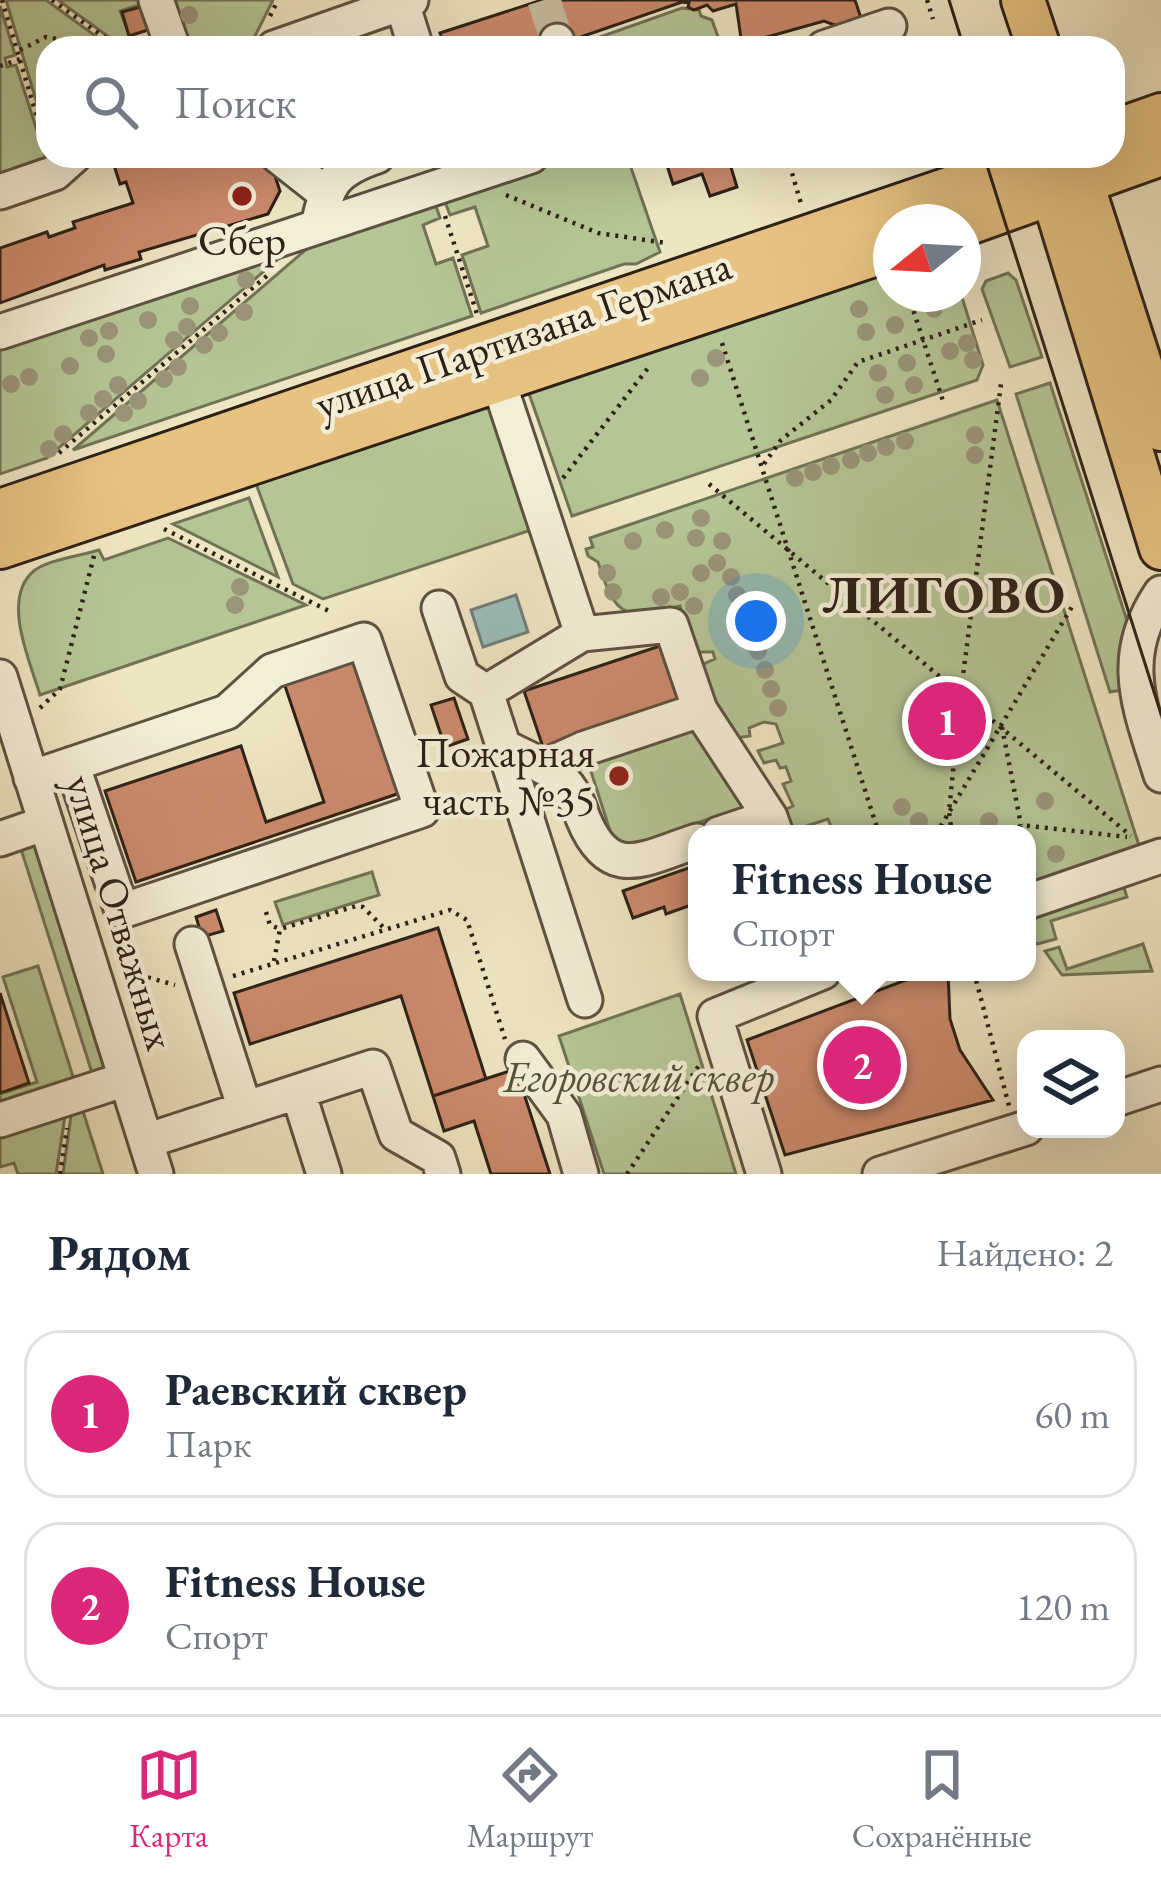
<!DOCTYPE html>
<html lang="ru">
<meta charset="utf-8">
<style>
:root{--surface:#fff;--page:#f2f2f3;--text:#1f2937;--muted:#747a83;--line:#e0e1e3;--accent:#db2777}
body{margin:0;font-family:"EB Garamond",serif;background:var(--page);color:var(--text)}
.controls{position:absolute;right:36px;bottom:36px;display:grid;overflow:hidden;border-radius:24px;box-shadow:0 12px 48px #0002}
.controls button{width:108px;height:108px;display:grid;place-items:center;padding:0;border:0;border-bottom:3px solid var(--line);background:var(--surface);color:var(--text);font:60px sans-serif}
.compass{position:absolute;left:873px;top:204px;width:108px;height:108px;border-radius:50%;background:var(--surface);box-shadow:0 12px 48px #0002;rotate:252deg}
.you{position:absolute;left:756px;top:621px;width:42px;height:42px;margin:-30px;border:9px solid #fff;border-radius:50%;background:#1a73e8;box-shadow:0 0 0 18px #1a73e833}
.badge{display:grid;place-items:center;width:78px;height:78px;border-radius:50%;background:var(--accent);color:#fff;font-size:39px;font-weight:700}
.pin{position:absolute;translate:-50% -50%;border:6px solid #fff;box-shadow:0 3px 12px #0006}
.popup{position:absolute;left:688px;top:825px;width:348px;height:156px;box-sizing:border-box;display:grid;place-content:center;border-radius:24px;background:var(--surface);filter:drop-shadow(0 3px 9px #0005);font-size:39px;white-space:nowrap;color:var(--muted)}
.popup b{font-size:45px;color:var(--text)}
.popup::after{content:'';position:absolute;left:50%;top:100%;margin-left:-24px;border:24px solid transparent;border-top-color:var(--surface)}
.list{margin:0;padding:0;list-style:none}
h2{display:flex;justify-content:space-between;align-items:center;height:156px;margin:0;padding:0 48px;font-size:51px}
h2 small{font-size:39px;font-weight:400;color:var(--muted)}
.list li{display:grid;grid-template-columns:78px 1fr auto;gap:36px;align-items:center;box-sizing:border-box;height:168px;margin:0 24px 24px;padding:0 24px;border:3px solid var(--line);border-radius:36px}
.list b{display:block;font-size:45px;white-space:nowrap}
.list p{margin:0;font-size:39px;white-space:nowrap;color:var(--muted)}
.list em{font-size:39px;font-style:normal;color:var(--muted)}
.icon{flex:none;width:66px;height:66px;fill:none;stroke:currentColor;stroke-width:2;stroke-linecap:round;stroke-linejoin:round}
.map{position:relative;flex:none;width:1161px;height:1174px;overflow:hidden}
.search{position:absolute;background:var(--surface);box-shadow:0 12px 48px #0002;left:36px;right:36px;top:36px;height:132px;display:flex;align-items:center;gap:30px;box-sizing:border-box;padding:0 42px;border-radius:36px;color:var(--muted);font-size:45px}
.sheet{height:540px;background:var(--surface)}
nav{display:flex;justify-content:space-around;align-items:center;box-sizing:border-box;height:168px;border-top:3px solid var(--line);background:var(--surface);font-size:33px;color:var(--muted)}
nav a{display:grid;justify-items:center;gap:6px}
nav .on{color:var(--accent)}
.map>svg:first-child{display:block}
.green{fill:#b5c595;stroke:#717356;stroke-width:3}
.water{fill:#9cbdbb;stroke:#707f79;stroke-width:3}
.building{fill:#cb8a6c;stroke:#2d2117;stroke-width:3}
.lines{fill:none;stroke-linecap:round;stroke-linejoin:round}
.minor-tunnel{stroke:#c7bea0;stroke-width:33;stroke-dasharray:33 16;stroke-linecap:butt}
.minor-casing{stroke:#5d5242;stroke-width:39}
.major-casing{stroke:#2d2117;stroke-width:48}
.path{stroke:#2d2117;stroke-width:4.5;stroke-dasharray:3 6;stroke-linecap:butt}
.minor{stroke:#f4eed7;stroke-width:33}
.major{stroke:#e7c281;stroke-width:42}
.tram{stroke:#2d2117;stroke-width:3}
.tree{fill:#9a9479}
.poi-dot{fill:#8f2418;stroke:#f4eed7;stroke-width:4.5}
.labels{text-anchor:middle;stroke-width:9;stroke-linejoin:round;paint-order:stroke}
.poi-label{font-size:42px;fill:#2d2117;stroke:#f4eed7}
.street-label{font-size:42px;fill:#2d2117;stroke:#f4eed7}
.park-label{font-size:42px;font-style:italic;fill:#56523d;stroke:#f4eed7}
.district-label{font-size:54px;font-weight:bold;letter-spacing:3px;fill:#2d2117;stroke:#f4eed7}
</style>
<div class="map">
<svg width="1161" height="1174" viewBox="0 0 1161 1174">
<rect width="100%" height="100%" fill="#eee5c2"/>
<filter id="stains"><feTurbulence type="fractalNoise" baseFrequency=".00167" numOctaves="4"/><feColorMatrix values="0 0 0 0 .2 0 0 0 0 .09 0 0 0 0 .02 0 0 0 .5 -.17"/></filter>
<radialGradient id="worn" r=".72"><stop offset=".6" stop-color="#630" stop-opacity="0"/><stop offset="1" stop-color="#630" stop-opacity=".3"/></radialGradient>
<!-- green -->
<path class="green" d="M6,0H46L112,48H48V140Z
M58,0H142L143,4L120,11L130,37L124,48Z
M175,0H273L253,40L230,48H191Z
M0,6L15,55L5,58L7,67L16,65L48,165L0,180Z
M682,8L699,10L701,16L712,20L722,48H569Z
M565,156H627L660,252L636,264H624L481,313L462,255L488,246L475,207L450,215L443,197Z
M434,200L440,218L423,225L436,264L453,258L472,316L73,450L317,240Z
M291,248L47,458L0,474V347Z
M891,266V294H961L983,365L977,380L572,516L527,388Z
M1008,273L1016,280L1042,357L1010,367L982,289L986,281Z
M1050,383L1130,630L1122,690L1110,692L1016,394Z
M997,400L1143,858L1027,894V834H834L828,819L794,830L784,810L793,806L783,784L791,781L786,767L780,768L776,760L764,763L758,751L783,743L776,724L764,722L749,728L750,736L735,738L723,725L701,665L715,659L713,652H694L680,606C624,619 616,619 598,562L588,556L586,549L593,547L590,538Z
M490,401L534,529L323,599L293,584L255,481Z
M249,498L278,577L173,524Z
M168,538L306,605L40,695C30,661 0,597 35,570C51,559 80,556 99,550L104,560Z
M689,728L697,731L744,807L630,846L613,840L587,759Z
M19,843L34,844L105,1067L94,1079Z
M372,872L379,895L283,925L275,902Z
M1123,885L1127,897L1051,921L1056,939L1037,944L1027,934V917Z
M1143,944L1152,971L1062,975L1045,951L1059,947L1067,969Z
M38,966L76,1086L0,1109V1094L37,1082L3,977Z
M680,994L736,1174H604L559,1036Z
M81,1105L103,1174H63L72,1108Z
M66,1110L56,1174H18L14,1163L0,1167V1131Z"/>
<!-- water -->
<path class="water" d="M516,595L528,632L483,647L471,610Z"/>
<!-- building -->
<path class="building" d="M542,0H855L861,18L837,26L824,21L749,42L741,38L736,4L713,11L707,5L694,10L688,7L689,3L682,2L549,48H420L443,41L440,33Z
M144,6L151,29L129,36L122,12Z
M111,156H268L269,170L274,173L280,191L268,214L139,252L141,259L105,270L104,265L0,303V248L47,232L49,237L75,228L73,222L133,203L126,182L120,184Z
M664,156H754L730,164L737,187L710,196L702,174L673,184Z
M666,644L685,701L543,747L524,691Z
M355,659L400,793L136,882L105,791L241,746L266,822L324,802L284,683Z
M454,698L468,739L445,747L431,705Z
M697,865V903L666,914L664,907L633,918L623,891Z
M216,910L223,931L202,937L196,917Z
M438,928L486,1079L433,1096L401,996L250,1044L234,993Z
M927,972H948L950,1019L960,1050L993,1100L785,1155L747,1040Z
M0,993L29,1083L0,1093Z
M516,1069L550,1174H491L474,1121L444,1131L433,1096Z"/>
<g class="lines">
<!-- minor-tunnel -->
<path class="minor-tunnel" d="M544,0L557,41"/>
<!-- minor casing -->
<g class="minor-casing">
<path id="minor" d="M156,0L173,48
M402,3L416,48
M557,41L558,48
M274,48L411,0
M824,48L889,26
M278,156L325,193
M0,192L55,173L74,156
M318,226C327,183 335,170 377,156
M0,332L531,156
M491,359L582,634L486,692L585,1000
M1161,593C1117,658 1140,707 1161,775
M439,608L462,676L486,692
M582,634L671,625L700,710L770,817L776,834
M0,677L156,1174
M503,746C521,756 544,764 560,778C572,788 578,803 583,818C610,884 644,858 697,841
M543,767L583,749L700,710
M31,778L227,712L272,671L364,640L422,810L122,911L72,764
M719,834L770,817
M0,839L46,823
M1027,902L1161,856
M192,944L245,1109
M523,1059L564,1115L581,1174
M298,1092L324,1174
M1116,1099L1161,1084
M0,1120L126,1079
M146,1141L373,1067L396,1134L438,1158L443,1174
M764,1174L715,1016L823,972
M880,1174L1026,1128"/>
</g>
<!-- major casing -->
<g class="major-casing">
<path id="major" d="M1023,0L1039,48
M1113,132L1161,115
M1041,156L1161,548
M1073,156L1161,429
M963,225L1161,154
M0,511L1046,156
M0,547L891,249"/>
</g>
<!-- path -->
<path class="path" d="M2,0L45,144
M52,0L119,48
M927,0L933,19
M270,16L278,0
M20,50L46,37L112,48
M0,66L20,59
M787,156L802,207
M506,195L598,233L666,243
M445,216L477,314
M908,294L944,404
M722,343L879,834
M59,453L269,274
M764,464L781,440L831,400L858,362L982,320
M563,478L648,368
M709,484L1131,836
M164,529L331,612
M40,708L60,689L95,552
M1002,727L1021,825
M936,834L1073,605
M952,834L949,812L961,691L1001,384
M1013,834L1021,825L1127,837
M266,912L270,925L280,929
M274,961L280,929L356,906L363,907L385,929
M122,970L175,985
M974,972L1009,1106
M233,976L450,910L467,920L505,1039
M60,1174L67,1128
M627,1174L700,1064"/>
<!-- minor -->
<use href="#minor" class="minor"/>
<!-- major -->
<use href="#major" class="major"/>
<!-- tram -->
<path class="tram" d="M949,0L964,48
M984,156L1161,714"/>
</g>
<!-- trees -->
<g class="tree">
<circle cx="189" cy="15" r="9"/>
<circle cx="246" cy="280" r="9"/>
<circle cx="190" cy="306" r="9"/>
<circle cx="859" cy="309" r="9"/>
<circle cx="934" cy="309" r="9"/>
<circle cx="244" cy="312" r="9"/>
<circle cx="148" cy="320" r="9"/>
<circle cx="895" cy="325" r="9"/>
<circle cx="187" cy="327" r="9"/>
<circle cx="109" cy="331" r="9"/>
<circle cx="866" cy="332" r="9"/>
<circle cx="219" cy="333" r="9"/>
<circle cx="89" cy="338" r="9"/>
<circle cx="174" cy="340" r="9"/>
<circle cx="967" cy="343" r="9"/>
<circle cx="204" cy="345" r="9"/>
<circle cx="950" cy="351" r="9"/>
<circle cx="106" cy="354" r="9"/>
<circle cx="716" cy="358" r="9"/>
<circle cx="973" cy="360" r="9"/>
<circle cx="907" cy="363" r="9"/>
<circle cx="70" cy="366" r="9"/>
<circle cx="178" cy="367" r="9"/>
<circle cx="878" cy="373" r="9"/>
<circle cx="29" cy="377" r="9"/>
<circle cx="700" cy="378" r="9"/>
<circle cx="164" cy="379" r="9"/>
<circle cx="11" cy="384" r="9"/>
<circle cx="118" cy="385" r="9"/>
<circle cx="914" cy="385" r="9"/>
<circle cx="885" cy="395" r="9"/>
<circle cx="103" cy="399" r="9"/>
<circle cx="138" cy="401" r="9"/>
<circle cx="89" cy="413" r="9"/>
<circle cx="124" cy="413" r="9"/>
<circle cx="63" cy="434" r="9"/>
<circle cx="975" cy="435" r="9"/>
<circle cx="905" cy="441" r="9"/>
<circle cx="886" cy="447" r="9"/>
<circle cx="49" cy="449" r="9"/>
<circle cx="868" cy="453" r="9"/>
<circle cx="975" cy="455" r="9"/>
<circle cx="851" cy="460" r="9"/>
<circle cx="831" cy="466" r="9"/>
<circle cx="813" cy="472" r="9"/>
<circle cx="795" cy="478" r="9"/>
<circle cx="701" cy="518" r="9"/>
<circle cx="665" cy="530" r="9"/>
<circle cx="696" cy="538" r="9"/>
<circle cx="633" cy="541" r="9"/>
<circle cx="722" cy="541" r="9"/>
<circle cx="717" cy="563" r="9"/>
<circle cx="607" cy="573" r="9"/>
<circle cx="701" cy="573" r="9"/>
<circle cx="731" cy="577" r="9"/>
<circle cx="240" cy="587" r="9"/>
<circle cx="613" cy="592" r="9"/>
<circle cx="680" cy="592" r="9"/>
<circle cx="737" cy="595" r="9"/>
<circle cx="661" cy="597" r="9"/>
<circle cx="235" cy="605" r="9"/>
<circle cx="694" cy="606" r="9"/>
<circle cx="746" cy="615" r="9"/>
<circle cx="751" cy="634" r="9"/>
<circle cx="758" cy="651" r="9"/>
<circle cx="765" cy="670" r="9"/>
<circle cx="771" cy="689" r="9"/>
<circle cx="778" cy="708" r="9"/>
<circle cx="1045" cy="801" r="9"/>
<circle cx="902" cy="807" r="9"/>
<circle cx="919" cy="821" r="9"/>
<circle cx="989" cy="821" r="9"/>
<circle cx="1056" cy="854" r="9"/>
</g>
<!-- markers -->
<g class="poi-dot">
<circle cx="242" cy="196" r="12"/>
<circle cx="619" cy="776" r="12"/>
</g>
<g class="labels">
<!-- poi labels -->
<g class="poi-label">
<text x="242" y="255">Сбер</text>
<text x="595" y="767" text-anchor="end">Пожарная<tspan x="595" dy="48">часть №35</tspan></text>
</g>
<!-- street labels -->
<g class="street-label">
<text transform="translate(523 334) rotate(-19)" y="15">улица Партизана Германа</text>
<text transform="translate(121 912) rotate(73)" y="15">улица Отважных</text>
</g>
<!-- park labels -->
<g class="park-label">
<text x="639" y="1091">Егоровский сквер</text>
</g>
<!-- district labels -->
<g class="district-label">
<text x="945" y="613">ЛИГОВО</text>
</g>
</g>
<rect width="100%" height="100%" filter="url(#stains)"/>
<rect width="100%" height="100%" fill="url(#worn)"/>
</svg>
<div class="controls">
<button><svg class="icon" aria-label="layers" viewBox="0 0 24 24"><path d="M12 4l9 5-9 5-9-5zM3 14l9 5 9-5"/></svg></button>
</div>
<svg class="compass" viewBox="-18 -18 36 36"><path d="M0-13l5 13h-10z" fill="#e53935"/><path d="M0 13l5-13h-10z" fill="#747a83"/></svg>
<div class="you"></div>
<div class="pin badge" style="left:947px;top:721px">1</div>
<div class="pin badge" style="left:862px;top:1065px">2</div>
<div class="popup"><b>Fitness House</b>Спорт</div>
<div class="search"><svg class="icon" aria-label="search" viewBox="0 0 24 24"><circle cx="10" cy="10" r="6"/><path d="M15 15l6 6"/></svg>Поиск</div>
</div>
<section class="sheet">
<h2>Рядом<small>Найдено: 2</small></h2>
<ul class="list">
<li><span class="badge">1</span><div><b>Раевский сквер</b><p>Парк</p></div><em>60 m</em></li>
<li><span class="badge">2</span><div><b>Fitness House</b><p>Спорт</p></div><em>120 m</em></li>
</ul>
</section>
<nav>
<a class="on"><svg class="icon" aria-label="map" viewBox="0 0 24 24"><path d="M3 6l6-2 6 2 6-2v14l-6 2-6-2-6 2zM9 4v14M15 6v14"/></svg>Карта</a>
<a><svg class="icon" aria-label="directions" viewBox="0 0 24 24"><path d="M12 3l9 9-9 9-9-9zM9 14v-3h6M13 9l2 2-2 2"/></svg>Маршрут</a>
<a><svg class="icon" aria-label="saved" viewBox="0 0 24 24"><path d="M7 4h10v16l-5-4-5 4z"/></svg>Сохранённые</a>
</nav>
